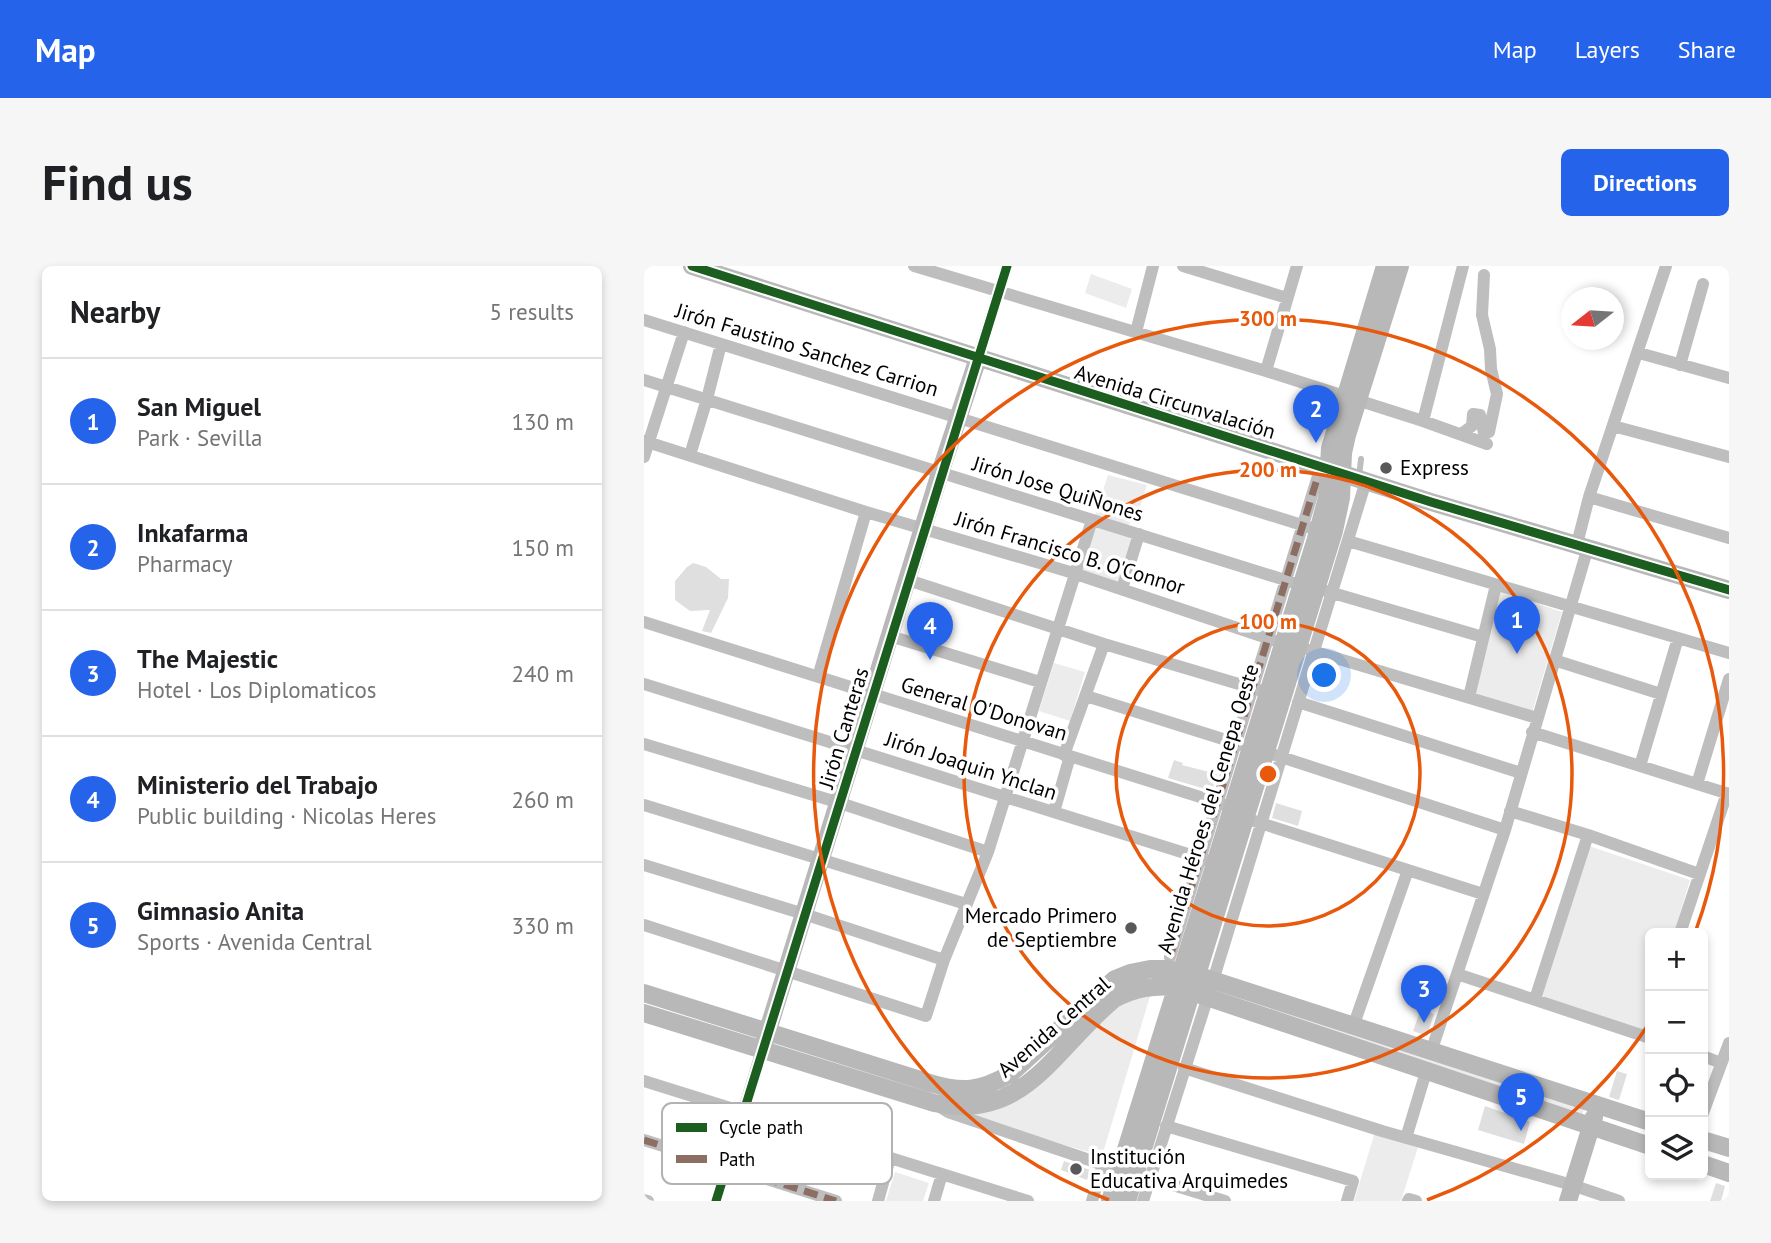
<!DOCTYPE html>
<meta charset="utf-8">
<style>
:root{--surface:#fff;--page:#f6f6f6;--text:#202124;--muted:#757577;--line:#e0e0e0;--accent:#2563eb}
body{margin:0;font-family:"PT Sans",sans-serif;background:var(--page);color:var(--text)}
.controls{position:absolute;right:21px;bottom:21px;display:grid;overflow:hidden;border-radius:10px;box-shadow:0 4px 10px #0003}
.controls button{width:63px;height:63px;display:grid;place-items:center;padding:0;border:0;border-bottom:2px solid var(--line);background:var(--surface);color:var(--text);font:35px sans-serif}
.compass{position:absolute;left:917px;top:21px;width:63px;height:63px;border-radius:50%;background:var(--surface);box-shadow:0 4px 10px #0003;rotate:253deg}
.you{position:absolute;left:681px;top:410px;width:24px;height:24px;margin:-18px;border:5px solid #fff;border-radius:50%;background:#1a73e8;box-shadow:0 0 0 10px #1a73e833}
.badge{display:grid;place-items:center;width:46px;height:46px;border-radius:50%;background:var(--accent);color:#fff;font-size:23px;font-weight:700}
.pin{position:absolute;translate:-50% -58px;filter:drop-shadow(0 2px 4px #0008)}
.pin::after{content:'';position:absolute;top:37px;width:24px;height:21px;background:inherit;clip-path:polygon(0 0,100% 0,50% 100%)}
.list{margin:0;padding:0;list-style:none}
h2{display:flex;justify-content:space-between;align-items:center;height:91px;margin:0;padding:0 28px;font-size:30px}
h2 small{font-size:23px;font-weight:400;color:var(--muted)}
.list li{display:grid;grid-template-columns:46px 1fr auto;gap:21px;align-items:center;box-sizing:border-box;height:126px;padding:0 28px;border-top:2px solid var(--line)}
.list b{display:block;font-size:26px;white-space:nowrap}
.list p{margin:0;font-size:23px;white-space:nowrap;color:var(--muted)}
.list em{font-size:23px;font-style:normal;color:var(--muted)}
.icon{flex:none;width:38px;height:38px;fill:none;stroke:currentColor;stroke-width:2;stroke-linecap:round;stroke-linejoin:round}
.map{position:relative;flex:none;width:1085px;height:935px;overflow:hidden;border-radius:10px}
header{display:flex;align-items:center;gap:42px;box-sizing:border-box;height:98px;padding:0 35px;background:var(--accent);color:#fff}
header strong{font-size:33px}
nav{display:flex;gap:38px;margin-inline-start:auto;font-size:24px}
.intro{display:flex;align-items:center;justify-content:space-between;box-sizing:border-box;height:168px;padding:0 42px}
h1{margin:0;font-size:49px}
.button{padding:18px 32px;border-radius:10px;background:var(--accent);color:#fff;font-size:24px;font-weight:700}
main{display:flex;gap:42px;padding:0 42px}
aside{flex:1;background:var(--surface);border-radius:10px;box-shadow:0 4px 10px #0003}
.map>svg:first-child{display:block}
.green{fill:#ececec}
.building{fill:#dfdfdf}
.lines{fill:none;stroke-linecap:round;stroke-linejoin:round}
.lane{stroke:#bebebe;stroke-width:6}
.street{stroke:#bebebe;stroke-width:12}
.secondary{stroke:#b8b8b8;stroke-width:18}
.quiet{stroke:#8d6e63;stroke-width:7;stroke-dasharray:14 7;stroke-linecap:butt}
.cycleway-casing{stroke:#fff;stroke-width:13}
.cycleway{stroke:#1b5e20;stroke-width:9}
.ring{fill:none;stroke:#e8590c;stroke-width:3.5}
.poi-dot{fill:#595959;stroke:#fff;stroke-width:2.5}
.labels{text-anchor:middle;stroke-width:7;stroke-linejoin:round;paint-order:stroke}
.street-label{font-size:21px;fill:#000;stroke:#fff}
.poi-label{font-size:21px;fill:#000;stroke:#fff;text-anchor:start}
.key{fill:#fff;stroke:#b2b2b2;stroke-width:2}
.key-label{font-size:19px;fill:#000}
.centre{fill:#e8590c;stroke:#fff;stroke-width:3.5}
.ring-label{font-size:21px;text-anchor:middle;font-weight:bold;fill:#e8590c;stroke:#fff;stroke-width:7;stroke-linejoin:round;paint-order:stroke}
</style>
<header>
<strong>Map</strong>
<nav><a>Map</a><a>Layers</a><a>Share</a></nav>
</header>
<div class="intro"><h1>Find us</h1><a class="button">Directions</a></div>
<main>
<aside>
<h2>Nearby<small>5 results</small></h2>
<ul class="list">
<li><span class="badge">1</span><div><b>San Miguel</b><p>Park · Sevilla</p></div><em>130 m</em></li>
<li><span class="badge">2</span><div><b>Inkafarma</b><p>Pharmacy</p></div><em>150 m</em></li>
<li><span class="badge">3</span><div><b>The Majestic</b><p>Hotel · Los Diplomaticos</p></div><em>240 m</em></li>
<li><span class="badge">4</span><div><b>Ministerio del Trabajo</b><p>Public building · Nicolas Heres</p></div><em>260 m</em></li>
<li><span class="badge">5</span><div><b>Gimnasio Anita</b><p>Sports · Avenida Central</p></div><em>330 m</em></li>
</ul>
</aside>
<div class="map">
<svg width="1085" height="935" viewBox="0 0 1085 935">
<rect width="100%" height="100%" fill="#fff"/>
<!-- green -->
<path class="green" d="M447,8L488,23L482,42L441,27Z
M464,209L503,219L496,241H492L484,262L450,252Z
M449,257L490,270L475,320L433,307Z
M859,326L918,346L888,447L829,429L854,328Z
M410,397L441,406L426,455L395,445Z
M945,580L1046,614L1030,667H1006V743L999,766L895,732Z
M578,721L940,842L938,851L575,730Z
M507,727L458,890L313,847L351,839L477,735Z
M731,866L775,878L757,935H710Z
M251,906L285,917L279,935H242Z"/>
<!-- building -->
<path class="building" d="M49,297L62,301L77,313H85L84,332L67,367L58,365L66,344L46,345L31,334V315L43,301Z
M530,494L539,497L538,499L573,508L568,525L524,512Z
M632,537L658,545L654,560L628,552Z
M777,743L790,748L783,770L769,765Z
M973,805L983,808L975,834L965,831Z
M841,840L886,856L880,878L834,864Z
M420,895L446,904L443,914L417,904Z
M1072,917L1081,920L1077,935H1066Z"/>
<g class="lines">
<!-- lane -->
<path class="lane" d="M715,211L717,193"/>
<!-- street -->
<path class="street" d="M270,0L622,105L779,155L843,178
M539,0L643,32
M0,54L674,264
M492,66L509,0
M995,87L1085,112
M334,92L363,0
M1036,99L1059,18
M622,105L653,0
M0,114L657,319
M779,155L819,0
M969,160L1085,191
M817,168L828,160L829,148L836,149L840,167L845,166L853,128L847,103L846,83L838,49L840,9
M0,175L222,246L426,306L638,377
M46,189L63,133L77,78
M0,191L40,66
M945,231L1085,272
M704,275L1085,387
M933,278L945,231L1022,0
M264,314L460,378L615,424
M478,323L495,268
M682,325L839,371
M0,356L588,541
M246,370L396,416
M665,384L893,452
M910,394L1017,428
M174,411L222,246
M0,418L579,599
M442,430L598,479
M825,431L852,319
M654,436L877,507
M888,466L1085,528
M0,478L196,537L344,586
M420,489L460,378
M631,489L861,564
M996,500L1034,372
M1053,518L1085,413
M0,539L322,638
M866,545L944,569L1055,608
M410,546L426,490
M610,555L839,628
M0,599L160,648L300,694
M0,659L282,750L300,694L344,586L448,254
M1036,667L1083,527
M526,691L677,200
M813,708L1006,772
M891,733L944,569
M710,758L764,604
M788,783L861,564L944,281
M1059,790L1077,797
M540,802L738,865L928,919L975,935
M0,815L384,935
M296,841L304,846L475,904
M1059,847L1085,777
M522,860L709,915L703,935
M762,872L782,806
M0,874L192,935
M506,912L581,935
M0,934L4,935
M72,935L118,784
M234,935L246,892
M290,935L298,908
M448,935L459,898
M499,935L572,705L722,215
M764,935L765,933L772,935"/>
<!-- secondary -->
<path class="secondary" d="M48,0L787,236L1085,324
M0,727L286,817C319,827 336,825 366,808L471,713L486,707L506,703H523L553,709L1006,856
M0,747L290,837C381,856 409,784 470,733C491,722 509,719 533,721L1006,880
M120,777L296,207L334,92
M1059,874L1085,882
M1059,898L1085,907
M466,935L671,276L683,232L686,182L741,0
M483,935L690,265L697,232L699,187L703,169L756,0
M924,935L950,851"/>
<!-- quiet -->
<path class="quiet" d="M526,691L677,200
M0,874L192,935"/>
<!-- cycleway casing -->
<g class="cycleway-casing">
<path id="cycleway" d="M48,0L787,236L1085,324
M72,935L363,0"/>
</g>
<!-- cycleway -->
<use href="#cycleway" class="cycleway"/>
</g>
<!-- distance rings -->
<g class="ring">
<circle cx="624" cy="508" r="152"/>
<circle cx="624" cy="508" r="304"/>
<path d="M1006 756A455 455 0 0 1 783 934M465 934A455 455 0 1 1 1052 664"/>
</g>
<!-- markers -->
<g class="poi-dot">
<circle cx="742" cy="202" r="7"/>
<circle cx="487" cy="662" r="7"/>
<circle cx="432" cy="903" r="7"/>
</g>
<g class="labels">
<!-- street labels -->
<g class="street-label">
<text transform="translate(163 84) rotate(17)" y="7">Jirón Faustino Sanchez Carrion</text>
<text transform="translate(531 136) rotate(17)" y="7">Avenida Circunvalación</text>
<text transform="translate(414 223) rotate(17)" y="7">Jirón Jose QuiÑones</text>
<text transform="translate(426 287) rotate(17)" y="7">Jirón Francisco B. O'Connor</text>
<text transform="translate(340 443) rotate(17)" y="7">General O'Donovan</text>
<text transform="translate(200 462) rotate(-73)" y="7">Jirón Canteras</text>
<text transform="translate(327 500) rotate(18)" y="7">Jirón Joaquin Ynclan</text>
<text transform="translate(564 543) rotate(-73)" y="7">Avenida Héroes del Cenepa Oeste</text>
<text transform="translate(410 761) rotate(-41)" y="7">Avenida Central</text>
</g>
<!-- poi labels -->
<g class="poi-label">
<text x="756" y="209">Express</text>
<text x="473" y="657" text-anchor="end">Mercado Primero<tspan x="473" dy="24">de Septiembre</tspan></text>
<text x="446" y="898">Institución<tspan x="446" dy="24">Educativa Arquimedes</tspan></text>
</g>
</g>
<!-- legend -->
<rect x="18" y="837" width="230" height="81" rx="10" class="key"/>
<rect x="32" y="857" width="31" height="9" fill="#1b5e20"/>
<rect x="32" y="889" width="31" height="8" fill="#8d6e63"/>
<g class="key-label">
<text x="75" y="868">Cycle path</text>
<text x="75" y="900">Path</text>
</g>
<circle cx="624" cy="508" r="10" class="centre"/>
<g class="ring-label">
<text x="624" y="60">300 m</text>
<text x="624" y="211">200 m</text>
<text x="624" y="363">100 m</text>
</g>
</svg>
<div class="controls">
<button>+</button>
<button>−</button>
<button><svg class="icon" aria-label="locate" viewBox="0 0 24 24"><circle cx="12" cy="12" r="6"/><path d="M12 2v4M12 18v4M2 12h4M18 12h4"/></svg></button>
<button><svg class="icon" aria-label="layers" viewBox="0 0 24 24"><path d="M12 4l9 5-9 5-9-5zM3 14l9 5 9-5"/></svg></button>
</div>
<svg class="compass" viewBox="-18 -18 36 36"><path d="M0-13l5 13h-10z" fill="#e53935"/><path d="M0 13l5-13h-10z" fill="#757577"/></svg>
<div class="you"></div>
<div class="pin badge" style="left:873px;top:388px">1</div>
<div class="pin badge" style="left:672px;top:177px">2</div>
<div class="pin badge" style="left:780px;top:757px">3</div>
<div class="pin badge" style="left:286px;top:394px">4</div>
<div class="pin badge" style="left:877px;top:865px">5</div>
</div>
</main>
